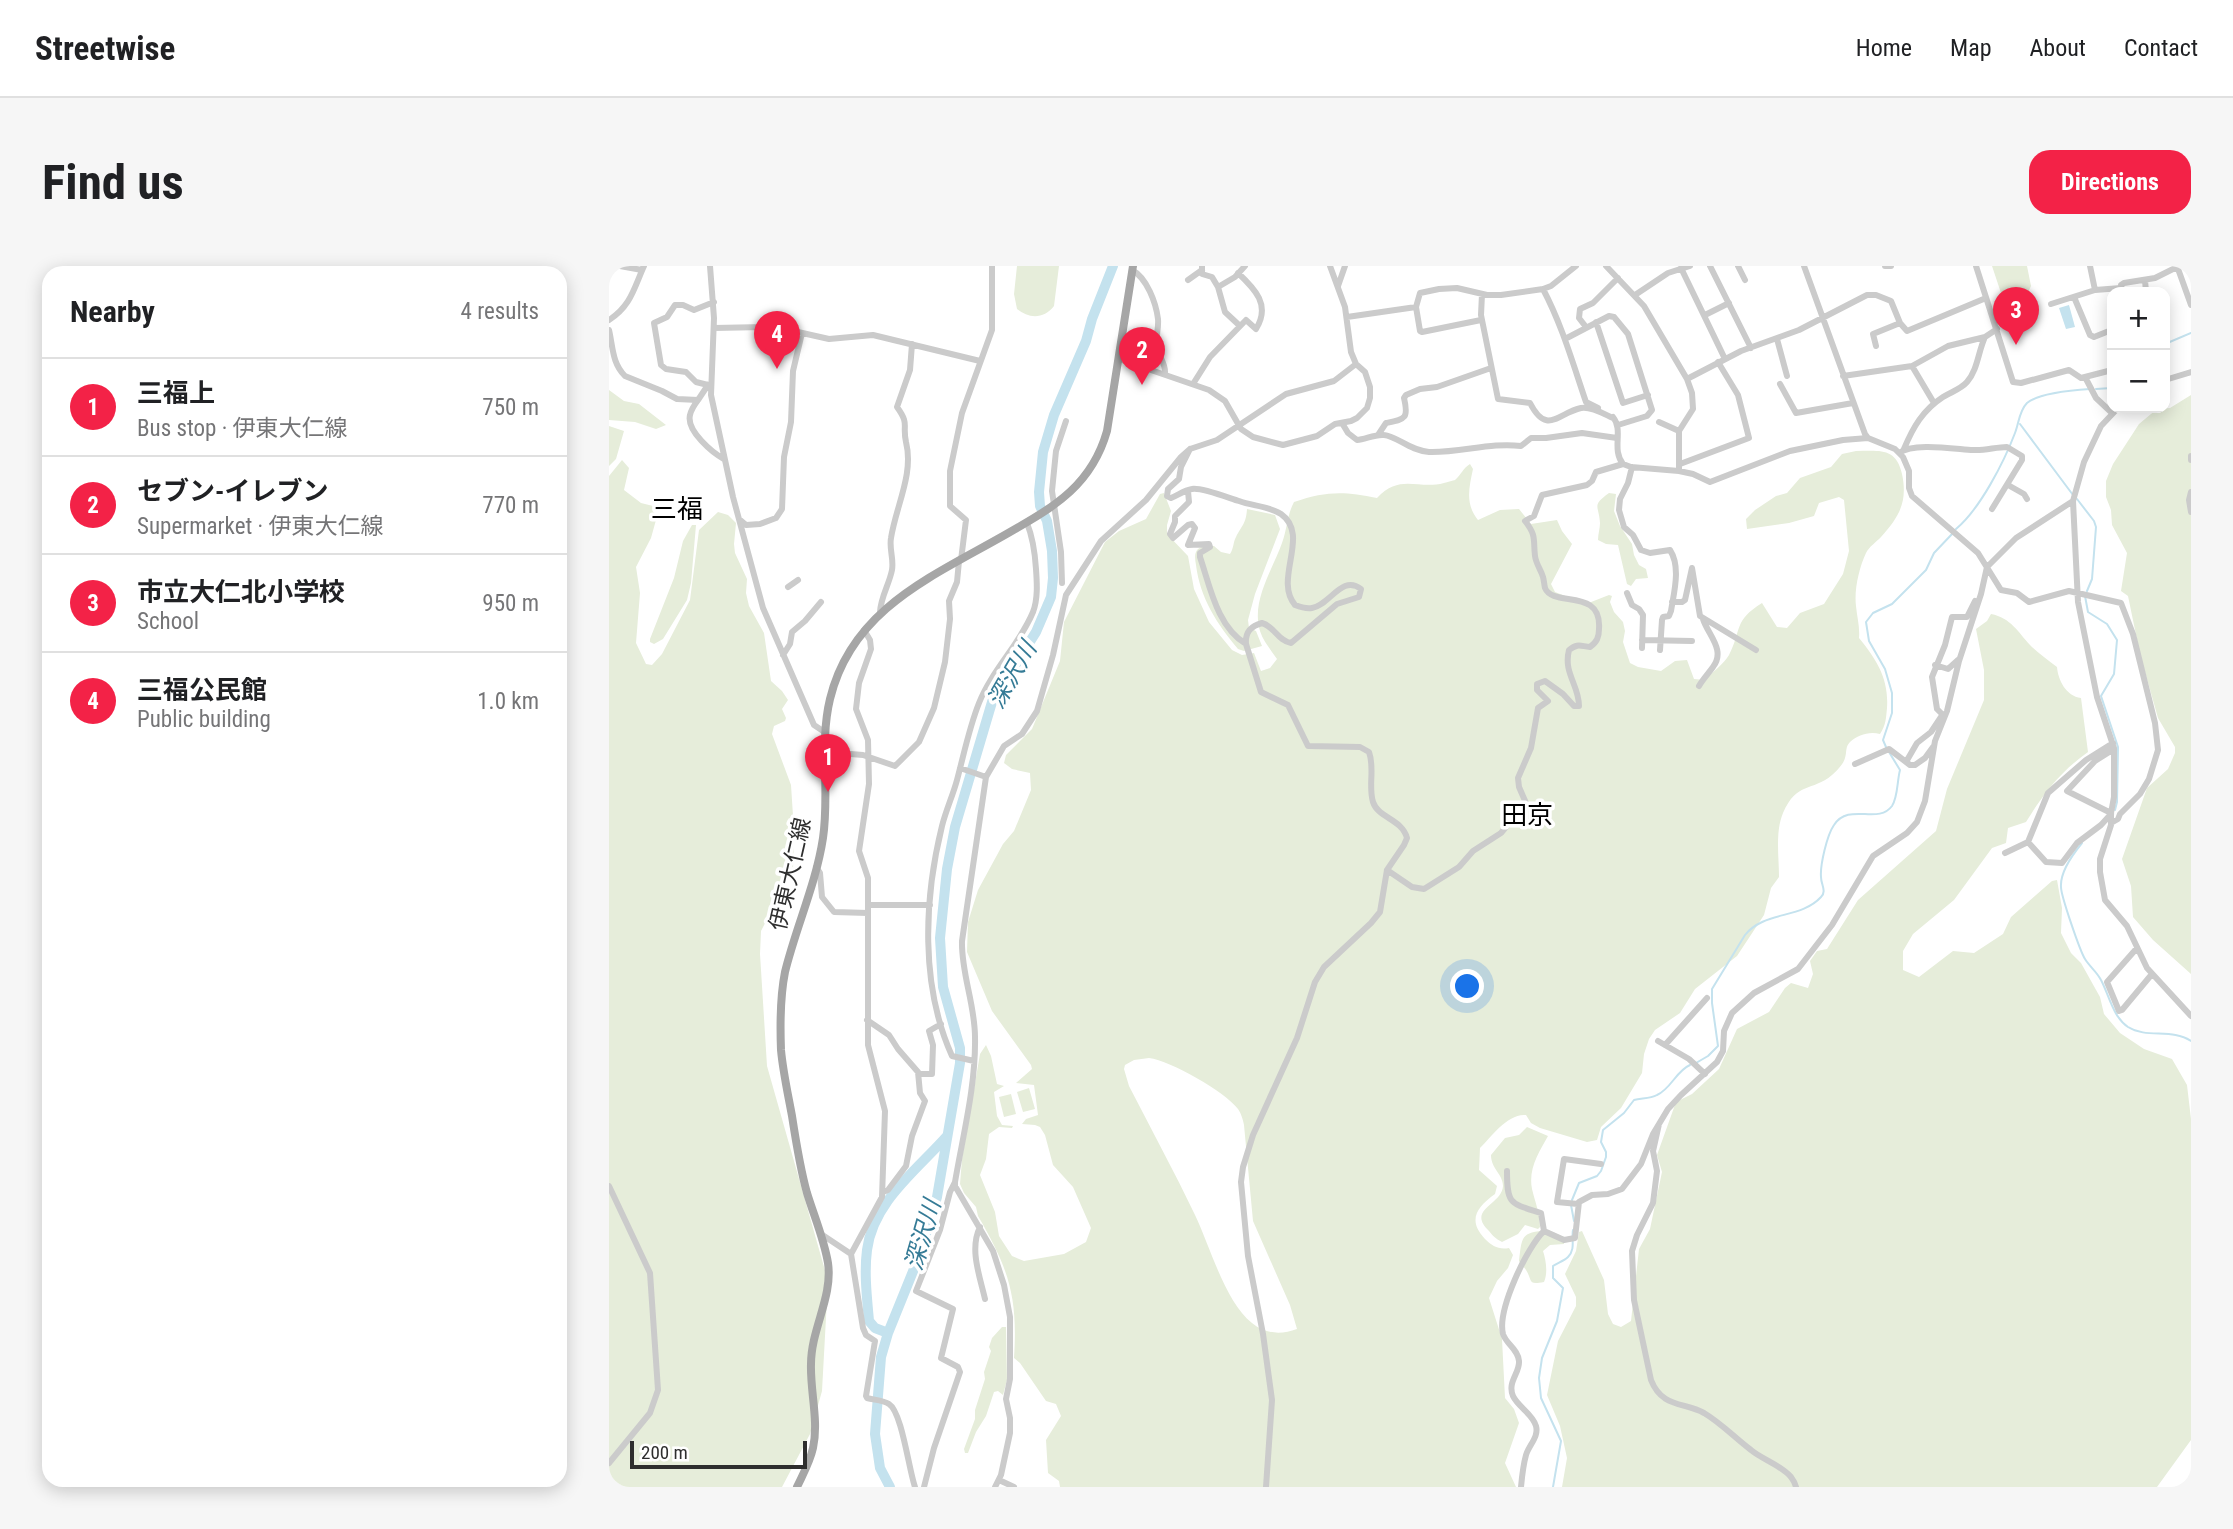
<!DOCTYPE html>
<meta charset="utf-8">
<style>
:root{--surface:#fff;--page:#f6f6f6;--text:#202124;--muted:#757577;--line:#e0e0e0;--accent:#f32247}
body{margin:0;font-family:"Roboto Condensed","Noto Sans JP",sans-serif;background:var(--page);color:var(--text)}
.controls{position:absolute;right:21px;top:21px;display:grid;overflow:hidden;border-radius:14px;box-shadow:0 4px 18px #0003}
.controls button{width:63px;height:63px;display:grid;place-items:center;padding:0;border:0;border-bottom:2px solid var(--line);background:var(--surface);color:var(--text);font:35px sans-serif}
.scale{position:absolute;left:21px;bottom:18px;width:177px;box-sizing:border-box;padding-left:7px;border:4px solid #2e2e2e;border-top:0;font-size:19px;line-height:24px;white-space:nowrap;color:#2e2e2e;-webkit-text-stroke:5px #fff;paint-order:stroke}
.you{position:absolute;left:859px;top:721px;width:24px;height:24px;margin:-18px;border:5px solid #fff;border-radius:50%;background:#1a73e8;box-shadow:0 0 0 10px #1a73e833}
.badge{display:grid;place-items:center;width:46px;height:46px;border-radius:50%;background:var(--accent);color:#fff;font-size:23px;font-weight:700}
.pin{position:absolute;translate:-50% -58px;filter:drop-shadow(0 2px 4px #0008)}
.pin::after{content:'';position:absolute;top:37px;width:24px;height:21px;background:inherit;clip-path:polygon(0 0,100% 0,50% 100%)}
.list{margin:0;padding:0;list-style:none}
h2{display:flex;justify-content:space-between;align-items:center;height:91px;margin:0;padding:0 28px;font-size:30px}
h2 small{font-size:23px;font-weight:400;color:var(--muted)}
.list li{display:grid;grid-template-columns:46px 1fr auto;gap:21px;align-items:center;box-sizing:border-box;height:98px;padding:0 28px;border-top:2px solid var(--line)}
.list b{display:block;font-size:26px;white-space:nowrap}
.list p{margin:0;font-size:23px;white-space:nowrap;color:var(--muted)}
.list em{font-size:23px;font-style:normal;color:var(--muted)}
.map{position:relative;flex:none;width:1582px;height:1221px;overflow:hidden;border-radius:21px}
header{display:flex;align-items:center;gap:42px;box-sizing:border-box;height:98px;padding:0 35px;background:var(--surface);border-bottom:2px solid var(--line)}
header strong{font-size:33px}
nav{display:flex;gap:38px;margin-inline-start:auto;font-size:24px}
.intro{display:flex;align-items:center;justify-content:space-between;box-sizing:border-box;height:168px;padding:0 42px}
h1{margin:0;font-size:49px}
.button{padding:18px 32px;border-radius:21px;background:var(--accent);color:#fff;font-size:24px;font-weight:700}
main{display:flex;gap:42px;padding:0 42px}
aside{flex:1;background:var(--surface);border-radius:21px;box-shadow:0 4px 18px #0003}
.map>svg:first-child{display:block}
.green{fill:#e6edda;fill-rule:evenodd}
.water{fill:#c4e2ee}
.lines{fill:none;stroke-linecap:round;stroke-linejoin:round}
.stream{stroke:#c4e2ee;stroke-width:2}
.river{stroke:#c4e2ee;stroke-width:10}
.minor{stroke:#cbcbcb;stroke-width:6}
.major{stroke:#a6a6a6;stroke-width:8}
.labels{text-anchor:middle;stroke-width:7;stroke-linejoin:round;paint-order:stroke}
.street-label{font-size:23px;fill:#2e2e2e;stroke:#fff}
.water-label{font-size:24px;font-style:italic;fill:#357b96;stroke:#fff}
.quarter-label{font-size:26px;fill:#000;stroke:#fff}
</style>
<header>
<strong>Streetwise</strong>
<nav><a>Home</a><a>Map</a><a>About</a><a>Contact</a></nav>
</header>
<div class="intro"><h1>Find us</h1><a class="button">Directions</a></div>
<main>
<aside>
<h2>Nearby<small>4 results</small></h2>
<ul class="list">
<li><span class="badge">1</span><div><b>三福上</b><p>Bus stop · 伊東大仁線</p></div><em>750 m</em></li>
<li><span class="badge">2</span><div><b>セブン-イレブン</b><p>Supermarket · 伊東大仁線</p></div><em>770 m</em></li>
<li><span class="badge">3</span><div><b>市立大仁北小学校</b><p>School</p></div><em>950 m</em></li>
<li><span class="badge">4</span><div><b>三福公民館</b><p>Public building</p></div><em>1.0 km</em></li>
</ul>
</aside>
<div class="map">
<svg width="1582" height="1221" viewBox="0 0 1582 1221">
<rect width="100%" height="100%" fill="#fff"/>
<!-- green -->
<path class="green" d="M408,0H450L445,40C435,53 420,53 408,43L405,28Z
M1383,0H1418L1422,20L1417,31L1405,35L1393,30Z
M0,124L15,135L30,138L57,159L47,163L26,156L0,154Z
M1582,129V708L1544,674L1524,651L1522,620L1513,593L1538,522L1559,503L1566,487V481L1549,452L1531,388L1519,330L1512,325L1518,287L1503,259L1502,244L1497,231V215L1504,198L1530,158L1548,143L1561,142Z
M0,160L15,165L7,193L0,200Z
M1247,185C1270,185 1287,181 1293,208C1299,236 1290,251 1272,271C1267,276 1260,281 1257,287C1250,302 1245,324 1247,340C1248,351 1251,361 1250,372C1268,394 1280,413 1278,442C1277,452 1277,459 1271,468C1260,465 1249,469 1241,476C1236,481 1238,486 1236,492C1235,497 1228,505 1223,509C1203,526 1188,515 1174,547C1166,566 1170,591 1170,611L1162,622L1155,649L1128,690L1086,723L1071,747L1046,764L1040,773L1035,788L1033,807L1012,842L992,861L988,874L978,876L931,862L922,857L917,849C899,847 882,871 871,882L870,904L888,920L886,928C868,941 858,954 876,973C883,980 890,984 900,982L904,989L899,1002L888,1015L880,1032L893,1073L896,1132L905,1143L910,1157L896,1197L907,1221H451L450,1215L439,1207L437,1174L452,1150L447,1138L437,1135L411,1097L405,1092C409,1031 400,1003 369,950L367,941L355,927L351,918L353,893L371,788L377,779L382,790L388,818L395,820L385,826L388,850L393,859L404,860L403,862L390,861L380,868L377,893L371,909L386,946L390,970L403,990L415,995L455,988L477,976L482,962L464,921L444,899L436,869L431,861L426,859L413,858L417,853L429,849L425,819L407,817L423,803L422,799L383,745L358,686L359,656L369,624L394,578L405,565L422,524L421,507L403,503L395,497L397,489L423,463L451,395L455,356L496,276L510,265L537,253L551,228L555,227L562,245L558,259V268L579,290L585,323L600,356L623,384L633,389L645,387L652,405L661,402L668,393C662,384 654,375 651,365C642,335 663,305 673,277C678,264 678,249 685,236C717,225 735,225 768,232C791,207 809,224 835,217C836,217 845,214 846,214C852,209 854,202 861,198L864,203C860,222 856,238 869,254L891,244L910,243L922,258L948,254L953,265L963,278L942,318L946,326L977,338L1000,329L1003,330L1001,336L1005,346L1014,356L1016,365L1014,376L1021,397L1029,401L1052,405L1066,395L1078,394L1085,413L1096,414C1103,406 1115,398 1120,389C1133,364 1124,355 1153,337L1168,361L1178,362L1191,347L1215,338L1234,308L1240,285L1235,234L1230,231L1210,237L1205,250L1180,257L1138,263L1137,253L1146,244L1167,230L1178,227L1191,212L1222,201L1233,188ZM540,792C562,795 615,825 629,843C632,847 634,854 635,859L644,955L681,1039L688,1063C672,1069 656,1068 643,1057C616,1036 601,980 586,949C565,905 542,863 520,820L515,803L516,799L525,794Z
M13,194L20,202L15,224L32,237L44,240L47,254L42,272L27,301L31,327L27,377L37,398L43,399L53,388L81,334L90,264L109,246L119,249L127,257L125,278L126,287L138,313L137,327L140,340L155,367L162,415L173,425L179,434L173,443L177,452L176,455L165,460L163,468L182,519L185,565L184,604L152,665L151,688L158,800L219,1015L213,1125L201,1168L173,1221H0V210Z
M1000,227L1007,228L1005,245L1011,260L1023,278L1025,289L1030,299L1037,303L1039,312L1027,313L1022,320L1018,318L1009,279L997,278L989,274C989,268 991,262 991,257C990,239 982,240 1000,227Z
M638,243L666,249L671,263L646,328L639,354L640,362L647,365L653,380L635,385L629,383C608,358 591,332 587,299C586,293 585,287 589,283C594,279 600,280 605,280L612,286L621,288C625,282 624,276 627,271C633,259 637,258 638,243Z
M83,259H87L82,317L78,334L54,373L45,378L41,376V373L65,312L74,275Z
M1382,348C1402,352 1409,366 1421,379C1429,387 1439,394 1448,401C1449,414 1457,430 1472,432L1479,486C1451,506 1435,527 1417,556L1399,562L1397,577L1383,582L1345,634L1304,668L1294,685V704L1310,711L1344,685L1365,687L1394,668L1402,651L1443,615L1448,614L1453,642L1452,667L1462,687L1472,697L1491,731L1495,748L1511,767L1535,783L1563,793L1578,819L1582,853V1174L1548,1221H953L958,1192L951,1160L938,1129L949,1075L967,1040V1031L956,1008L967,985L970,966L973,965L995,1014L999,1048L1004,1058L1012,1061L1022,1055L1030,983L1041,963L1053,906L1048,889L1067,836L1083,828L1110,803L1128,763L1160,746L1176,722L1182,717L1199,722L1204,708L1201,695L1208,685L1218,683L1249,634L1327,565L1338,523L1375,434V404L1367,363L1378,355Z
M420,822L426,843L414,846L408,826Z
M402,828L407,848L395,851L390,831Z
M918,861L939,870C930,886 919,903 923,923C926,936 931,947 931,961L929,963L916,959L909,968L893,976C887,973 884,970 880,965C857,943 893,939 894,920C894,908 882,903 882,889L896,872L910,869Z
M939,964L955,971V978L941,979L934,985C937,994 939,1007 935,1016C918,1019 924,1015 917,1004C915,1001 912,998 910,995C913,969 912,967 939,964Z
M393,1061H397L398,1114L394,1129L389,1125L385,1126L377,1150L367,1166L359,1187H356L355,1183L366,1153V1144L376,1113L375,1106L382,1085L380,1081L383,1072Z"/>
<!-- water -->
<path class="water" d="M1460,39L1466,61L1457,63L1450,42Z"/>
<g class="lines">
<!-- stream -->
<path class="stream" d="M1556,78L1582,67
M1487,123L1503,122
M1411,158L1464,229
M1468,233L1485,255L1487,261L1483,313L1478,325
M1347,263C1371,243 1395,196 1406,167C1410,157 1410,145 1418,137C1430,127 1466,124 1481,123
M1476,330L1479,346L1498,358L1508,374L1505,408L1492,430L1509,481L1508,536L1506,544
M1277,481L1274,474L1283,447V427L1276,403L1260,375L1257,356L1264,347L1283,338L1317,304L1325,287L1344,267
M1473,577C1464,588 1451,607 1452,621C1452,630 1471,685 1476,693C1481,701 1488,706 1492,714C1500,729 1504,751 1519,761C1538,773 1563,762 1582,775
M1087,797L1099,790L1109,780L1103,737V723L1136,669C1155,645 1192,653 1212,631C1218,625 1212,619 1212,611C1211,599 1218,569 1225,559C1240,536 1269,559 1283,540C1289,531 1288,515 1291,504L1280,486
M963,934L970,917L988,910L992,905L997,891V886L992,876L994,864L1015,847L1025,834C1033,832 1041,833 1048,829C1062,823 1067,805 1081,799
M962,939L965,955
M944,1221L952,1175L932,1132L930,1112L933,1092L948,1055L954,1022L944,1012V1000C948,997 955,995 959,991C967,983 962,973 964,964"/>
<!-- river -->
<path class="river" d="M279,1067L266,1062L260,1055C258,1032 255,1007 258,984C264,936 308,904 338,870
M281,1221L271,1202L266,1168L272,1091L279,1067L311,988L328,931L351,797V782L334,721L331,672L338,603L346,561L383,436L427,366L442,331L444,312L443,285L438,255L431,240L430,226L434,186L445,149L477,75L483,53L504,0"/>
<!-- minor -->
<path class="minor" d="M11,0L33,4
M101,0L105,52L102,129L124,231L154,342L205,459L217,467
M593,0V8L603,11L609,21
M997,0L1035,40L1078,113L1083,127L1084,143L1070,165V205
M1101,0L1142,82
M1129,0L1136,14
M1195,0L1256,168L1259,172L1286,183L1294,191L1300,205V222L1303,230L1369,287L1392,324L1408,327L1420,336L1460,325L1512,337L1524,368L1546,457L1549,484L1540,513L1531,528L1511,548L1509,553L1502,557
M1276,0H1282
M1367,0L1404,116L1412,117L1460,104L1472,112L1503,104
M1481,0L1486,24
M1568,0L1582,39
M1072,2L1116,93
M523,4C538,12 547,37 549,53C550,62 546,73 548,82C550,92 557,97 556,108
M579,14L593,4
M1536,14L1537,26
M729,20L736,0
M934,23C953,59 964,98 977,136L989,142
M1513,26L1512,19L1515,17L1546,12L1570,0
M873,28L872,49L889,133L921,137C938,170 949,147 972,142C982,140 995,148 1004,152
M1026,29L1059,7L1081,0
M1465,31L1481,69L1485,71L1500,65L1503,69
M1442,38L1486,24L1512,22
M807,41L811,27L830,23L848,22L878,29H892L934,23L942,20L967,0
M1096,49L1120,37
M738,51L807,41L811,65L813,66L872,54
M0,54C22,40 25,22 35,0
M987,56L1014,137L1039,129
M631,60L616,46L609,21L626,11L636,0
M977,61L970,52L971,43L984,37L1009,12
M105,62L158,61L180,64L220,73L264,69L371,95
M0,64C4,81 3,97 16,110L53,125L68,133L89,134L99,119
M956,73L1000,50L1005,51L1019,68L1043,144L1038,150L1009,159
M1168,73L1178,110
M1267,80L1264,68L1291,57
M510,93L600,124L616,135L632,163L644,171L674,179L708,170L726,158L742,155L748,152L758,142L761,132V121L756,106L747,98L742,86L736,41L721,0
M1303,100L1325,137
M1234,110L1303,100L1339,80L1376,71L1388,63
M1476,111L1487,132L1503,147
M1078,113L1132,85L1190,64L1258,29H1267L1282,35L1291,57L1298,65L1377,32
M1556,114L1582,106
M584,118L601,91L637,54L647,63C662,39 646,23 629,7
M1171,118L1187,147L1244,137
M99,119L87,116L77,106L57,103L52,99L45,57L58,51L66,39H74L85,44L105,36
M89,134C86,138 82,144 81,149C77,165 104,187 115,193
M1509,142L1492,160L1475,196L1464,235L1469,336L1488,431L1505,482V531L1502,547V559L1491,593V606L1496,634L1518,660L1538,702L1582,750
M1004,151C1015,165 1002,183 1014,198
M1050,156L1070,165
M733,157L739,167L748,174C757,173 766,168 775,169C788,170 801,185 820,186C851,187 882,176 912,180L922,172H937L973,167L1008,172
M769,169L777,157C796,153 800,153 795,132L797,129L811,123L828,121L882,102
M581,183L572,201L570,213L559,223L558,230L562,232C569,229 576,224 583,223C592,221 620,232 630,235C643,240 660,240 672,248C702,269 664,313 686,339C691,341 697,343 703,342C721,339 733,308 752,323L750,331L728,338L682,377C669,375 665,360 653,357C642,360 636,366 637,378L652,426L679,439L699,480L751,481L760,486C766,502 759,520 764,536C769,552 793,553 798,572L795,579L778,604L771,646L762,657L715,701L706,716L688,772L644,869L634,901L632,916L639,990L654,1068L663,1134L657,1221
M1295,183C1304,161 1314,144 1334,131C1342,126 1352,123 1358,116C1369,103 1369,86 1376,71
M1290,187C1304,176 1346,183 1364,184C1375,185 1387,181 1398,181L1413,190V194L1383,243
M1582,190V194
M1071,198L1140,172L1129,129L1109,96
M1023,201L1019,217L1011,233L1010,244L1015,261L1024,269L1032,284L1041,287L1061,284C1072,301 1065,326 1062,345L1060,350L1054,351L1053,354L1051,384
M1399,219L1415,228L1418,233
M579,225L580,236L566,250V256L561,268L564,272L579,259L583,258L586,262L579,279L600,278L601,281L591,287V291C601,320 608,361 637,378
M1582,226L1580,234L1582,246
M130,253L137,259L151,258L167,252L173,243L175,191L182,156L184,105L193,67
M352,294L357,254L341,240V205L353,147L383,64V0
M453,317L452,286L443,225L447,185L457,155
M179,321L189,314
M1018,327L1023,339L1030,343L1034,349L1033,382
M1063,336H1073L1076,334L1083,302L1091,350L1147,384
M271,346C272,330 280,319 283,304C285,293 280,283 282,272C287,240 305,208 297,176C293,158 301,159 288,141L301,104L303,78
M255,364L261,374L262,383L250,417L247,443L259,474L260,518L250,585L259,612V779L276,845L273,931L242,988L254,1062L257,1069L266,1075L257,1130L258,1132C265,1134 274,1134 280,1138C293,1146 300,1205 306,1221
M1033,374L1083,375
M174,389L181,378L183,366L196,355L212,336
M1326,399L1339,403L1349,394
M1090,420C1094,413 1099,408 1104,401C1117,384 1099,369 1094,353
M1335,450L1328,443L1323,411L1336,379L1343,351H1358L1366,335
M217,486L254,489L286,500L310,476L325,442L336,396L341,353L340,335L348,316L350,295
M1297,496L1308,477L1322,466L1332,451
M1246,498L1280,483L1301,499H1306L1316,492L1324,481
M377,511L395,480L413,468L428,445L444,389L457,329L492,275L537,234L572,191L581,183L608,174L677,128L725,115L747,98
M1502,547L1458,525L1486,495L1505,483
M1419,576L1437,596L1453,597L1468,577L1492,559L1502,548
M1396,587L1419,576L1439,527L1477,494L1504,477
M207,601L211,607L213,631L225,646L259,647
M778,604L803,621L815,623L850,601L864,585L892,567L917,537L910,521L909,512L922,482L929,442L939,435L928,424V418L936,415L954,428L965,440H970C970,419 954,407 960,384C969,377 971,380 981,381C988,376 990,371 990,363C993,321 944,342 936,322C935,318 935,314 934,311C932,304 927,298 926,290C924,274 928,270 916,255L925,250L933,229L978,219L983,215L987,206L1014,198L1022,201L1070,205L1084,208L1101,216L1181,185L1234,174L1259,172
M259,639H321
M1528,682L1498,716L1510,745L1513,744L1543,708
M258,754L280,769L289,783L309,806L311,827L316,835L303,870L297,900L279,924L274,926
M1049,775L1080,793L1096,808
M1056,779L1098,732
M365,795L343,790C311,719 315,633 333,560C337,544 344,529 348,514C355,488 360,462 370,437C383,404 411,378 424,346C429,333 428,317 427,303C426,287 424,272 418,257
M310,808H323L324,779L320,765L332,758
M1050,858L1044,885L1048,905L1044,937L1028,969L1023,985L1025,1034L1042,1114C1053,1142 1075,1136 1095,1147C1112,1157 1126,1172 1142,1184C1154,1194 1172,1199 1182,1211C1185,1215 1186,1217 1187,1221
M898,905C898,939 901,937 932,947L935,965
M346,916V920L384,985L395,1019L401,1051V1113L397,1133L401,1152V1167L392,1209L386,1221
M0,920L41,1007L49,1124L41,1147L0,1197
M969,938L948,936L955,893L992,898
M371,961C360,983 371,1011 376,1033
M935,965L955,974L966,972L970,936L983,929L999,928L1013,923L1032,898L1044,868L1059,843L1072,829L1108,796L1114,785L1115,765L1123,747L1145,727L1189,703L1223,659L1264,590L1298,567L1308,556L1316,535L1326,475L1338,445L1350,395L1372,328L1378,301L1407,272L1464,235
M212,968L242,988
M390,1214L405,1221
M315,1221L325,1182L351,1106L349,1101L332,1092L344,1043L307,1025L331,964L341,926L346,916C354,869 367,819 366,771C366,738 352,707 353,675L377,511L351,502
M912,1221C913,1210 914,1200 917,1189C920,1179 930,1171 927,1160C924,1148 909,1141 904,1130C898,1116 911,1107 910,1095C909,1083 897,1078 894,1068C888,1044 918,981 935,965"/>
<!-- major -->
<path class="major" d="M188,1221C194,1208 201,1196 204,1182C210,1155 201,1125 202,1098C202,1063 224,1031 219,997C215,973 205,950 198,927C191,902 187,876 183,850C179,828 174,806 172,784C171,758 171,731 176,706C187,661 207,618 214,572C221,526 210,478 221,433C243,341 327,309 401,266C447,240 483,218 498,165L524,0"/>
</g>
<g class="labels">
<!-- street labels -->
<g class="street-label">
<text transform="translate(181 608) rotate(-77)" y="8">伊東大仁線</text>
</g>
<!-- water labels -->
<g class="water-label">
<text transform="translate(403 409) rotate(-60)" y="8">深沢川</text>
<text transform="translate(314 969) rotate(-74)" y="8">深沢川</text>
</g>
<!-- quarter labels -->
<g class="quarter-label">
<text x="68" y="252">三福</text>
<text x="918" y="558">田京</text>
</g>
</g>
</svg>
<div class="controls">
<button>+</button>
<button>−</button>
</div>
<div class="scale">200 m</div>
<div class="you"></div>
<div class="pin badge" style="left:219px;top:526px">1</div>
<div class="pin badge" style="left:533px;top:119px">2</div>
<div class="pin badge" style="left:1407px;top:79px">3</div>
<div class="pin badge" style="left:168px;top:103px">4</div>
</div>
</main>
